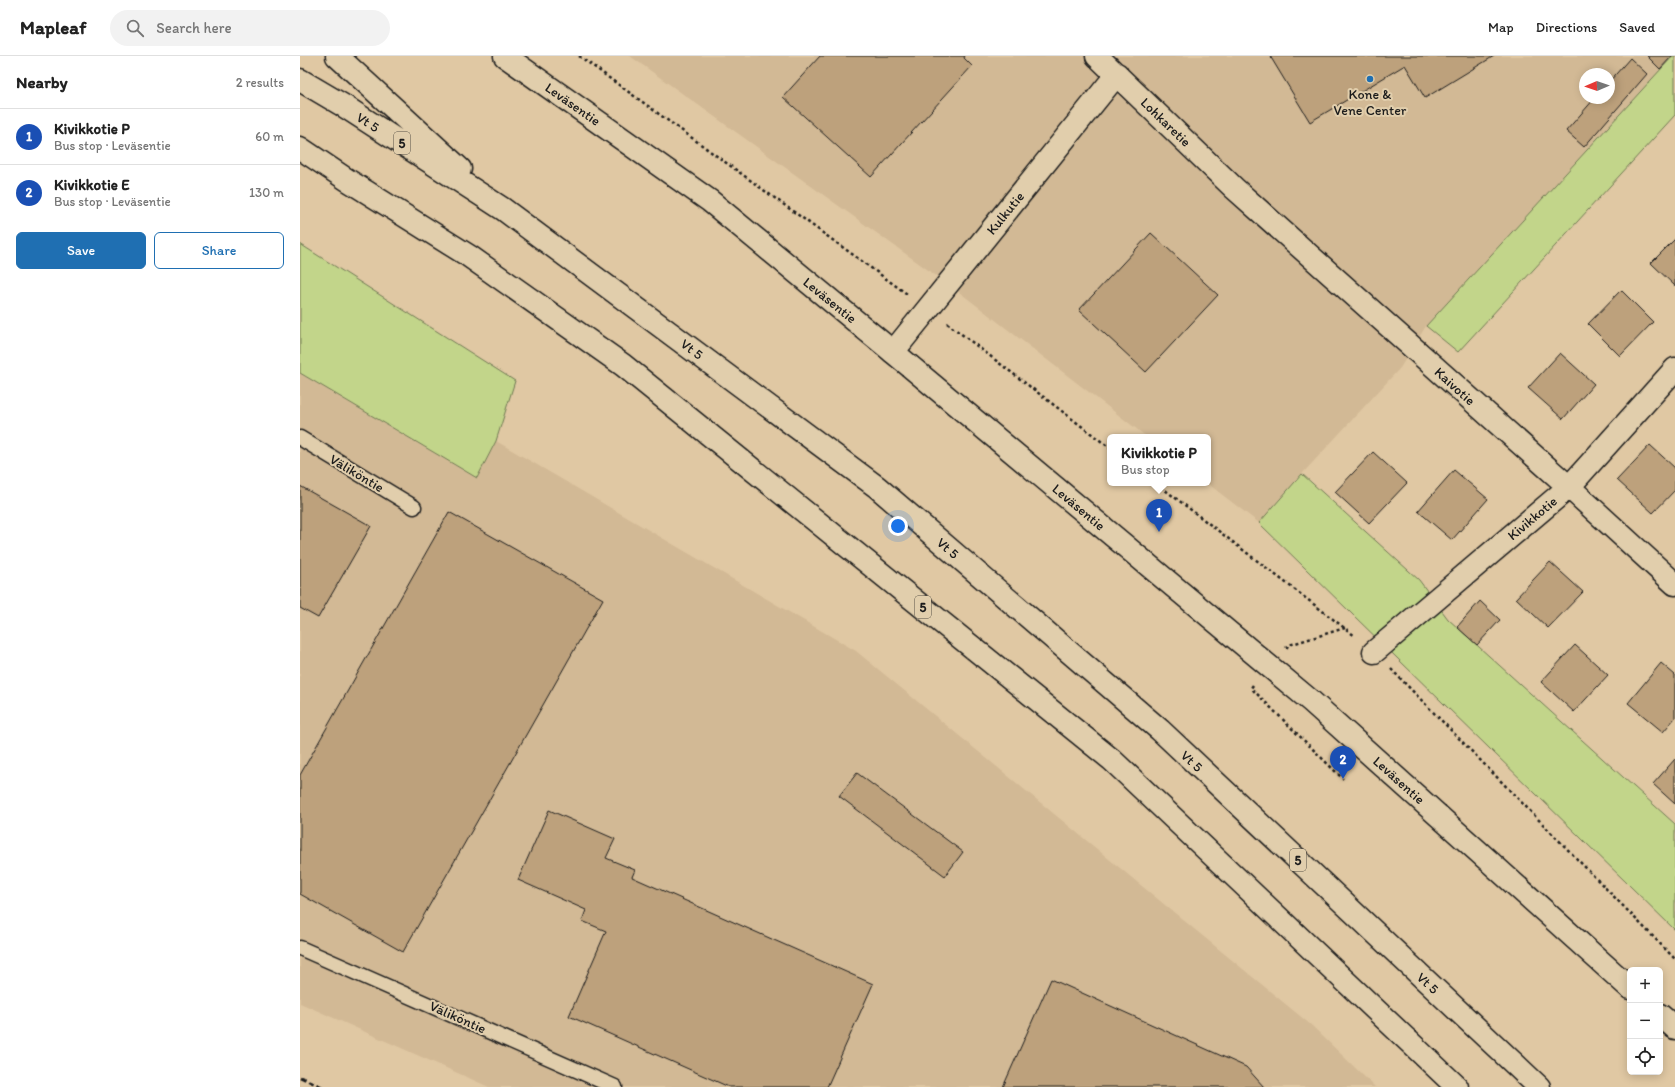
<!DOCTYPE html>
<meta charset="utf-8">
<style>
:root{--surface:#fff;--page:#f2f2f2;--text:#222;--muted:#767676;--line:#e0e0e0;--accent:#1f6fb2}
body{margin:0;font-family:Itim,sans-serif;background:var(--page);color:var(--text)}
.controls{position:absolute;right:12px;bottom:12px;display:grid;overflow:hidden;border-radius:6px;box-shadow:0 2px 10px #0003}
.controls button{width:36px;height:36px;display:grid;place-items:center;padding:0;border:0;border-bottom:1px solid var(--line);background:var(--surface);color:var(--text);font:20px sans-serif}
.compass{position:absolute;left:1279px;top:12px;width:36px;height:36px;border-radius:50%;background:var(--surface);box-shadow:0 2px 10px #0003;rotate:268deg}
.you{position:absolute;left:598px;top:470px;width:14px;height:14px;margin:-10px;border:3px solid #fff;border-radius:50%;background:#1a73e8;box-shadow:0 0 0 6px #1a73e833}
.badge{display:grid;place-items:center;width:26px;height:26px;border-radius:50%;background:var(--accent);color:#fff;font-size:13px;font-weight:700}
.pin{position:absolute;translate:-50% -33px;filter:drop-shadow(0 1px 2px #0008)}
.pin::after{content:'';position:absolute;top:21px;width:14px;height:12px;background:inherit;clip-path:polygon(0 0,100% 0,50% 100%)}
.popup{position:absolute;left:807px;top:378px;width:104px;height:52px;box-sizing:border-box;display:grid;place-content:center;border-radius:6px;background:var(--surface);filter:drop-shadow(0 1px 3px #0005);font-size:13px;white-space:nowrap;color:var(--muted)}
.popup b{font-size:15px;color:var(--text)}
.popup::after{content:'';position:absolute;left:50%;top:100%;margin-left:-8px;border:8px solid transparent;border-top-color:var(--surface)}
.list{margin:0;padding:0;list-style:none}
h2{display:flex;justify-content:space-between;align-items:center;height:52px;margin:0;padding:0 16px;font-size:17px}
h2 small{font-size:13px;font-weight:400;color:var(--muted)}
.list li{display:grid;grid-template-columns:26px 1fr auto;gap:12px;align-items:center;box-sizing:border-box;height:56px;padding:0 16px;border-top:1px solid var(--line)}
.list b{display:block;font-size:15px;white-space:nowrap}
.list p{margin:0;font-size:13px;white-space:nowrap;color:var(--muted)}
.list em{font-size:13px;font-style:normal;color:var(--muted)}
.actions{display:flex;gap:8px;padding:12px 16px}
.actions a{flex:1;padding:9px 0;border:1px solid var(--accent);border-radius:6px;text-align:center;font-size:14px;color:var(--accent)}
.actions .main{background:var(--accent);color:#fff}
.icon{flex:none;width:22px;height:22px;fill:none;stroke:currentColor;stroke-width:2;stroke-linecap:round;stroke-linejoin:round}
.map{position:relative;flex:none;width:1375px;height:1031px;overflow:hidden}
header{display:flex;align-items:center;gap:24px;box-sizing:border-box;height:56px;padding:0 20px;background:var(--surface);border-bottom:1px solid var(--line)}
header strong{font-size:19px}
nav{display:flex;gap:22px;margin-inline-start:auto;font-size:14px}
.search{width:280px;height:36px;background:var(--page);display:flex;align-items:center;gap:10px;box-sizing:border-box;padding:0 14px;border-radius:22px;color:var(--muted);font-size:15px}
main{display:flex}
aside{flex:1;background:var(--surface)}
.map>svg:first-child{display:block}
.built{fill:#d2b995;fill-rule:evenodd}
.green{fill:#c2d58a;stroke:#6f7853}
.building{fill:#bda17c;stroke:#1c1c1c}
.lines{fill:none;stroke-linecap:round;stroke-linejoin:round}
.service-casing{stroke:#1c1c1c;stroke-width:17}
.minor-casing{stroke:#1c1c1c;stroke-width:25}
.secondary-casing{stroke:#1c1c1c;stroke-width:25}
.motorway-casing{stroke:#1c1c1c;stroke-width:25}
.path{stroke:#1c1c1c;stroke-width:2.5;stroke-dasharray:3 3;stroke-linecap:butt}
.service{stroke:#e1ceac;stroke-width:14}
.minor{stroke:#e1ceac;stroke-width:22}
.secondary{stroke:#e1ceac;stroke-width:22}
.motorway{stroke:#e1ceac;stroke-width:22}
.rail{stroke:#1c1c1c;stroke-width:3;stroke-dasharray:6 3;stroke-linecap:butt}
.poi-dot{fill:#1f6fb2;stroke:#e1ceac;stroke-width:1.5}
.labels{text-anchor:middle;stroke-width:4;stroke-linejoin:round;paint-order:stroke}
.shield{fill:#e1ceac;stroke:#575147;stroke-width:1}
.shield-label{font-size:13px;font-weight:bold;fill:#1c1c1c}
.poi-label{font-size:14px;fill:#1c1c1c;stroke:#e1ceac}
.street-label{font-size:14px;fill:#1c1c1c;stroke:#e1ceac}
</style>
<header>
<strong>Mapleaf</strong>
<div class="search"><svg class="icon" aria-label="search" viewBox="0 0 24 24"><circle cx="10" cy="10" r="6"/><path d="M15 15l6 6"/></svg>Search here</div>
<nav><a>Map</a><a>Directions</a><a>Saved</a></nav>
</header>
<main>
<aside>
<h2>Nearby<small>2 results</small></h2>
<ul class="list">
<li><span class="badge" style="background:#1a4fb4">1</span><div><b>Kivikkotie P</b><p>Bus stop · Leväsentie</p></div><em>60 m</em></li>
<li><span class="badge" style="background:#1a4fb4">2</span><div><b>Kivikkotie E</b><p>Bus stop · Leväsentie</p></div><em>130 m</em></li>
</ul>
<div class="actions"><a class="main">Save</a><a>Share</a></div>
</aside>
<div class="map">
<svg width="1375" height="1031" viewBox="0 0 1375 1031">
<rect width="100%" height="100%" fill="#e0c8a3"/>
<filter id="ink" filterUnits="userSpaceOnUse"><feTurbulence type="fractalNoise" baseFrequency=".025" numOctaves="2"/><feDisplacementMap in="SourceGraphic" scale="8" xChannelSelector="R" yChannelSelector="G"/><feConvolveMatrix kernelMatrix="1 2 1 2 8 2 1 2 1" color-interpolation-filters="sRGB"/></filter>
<g filter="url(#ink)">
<!-- built -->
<path class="built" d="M330,0H1373L1126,270L1100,312L1002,418L959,467L907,427L908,381H847L663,239ZM1285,18H1309V42H1285Z
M0,317L177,422L196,385L556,595L1011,969L1075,1031H189L0,947Z"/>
<!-- green -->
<path class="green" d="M1373,0H1375V59L1158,296L1126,270Z
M0,188L215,325L196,385L177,422L0,317Z
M1002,418L1119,524L1148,563L1375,768V874L959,467Z"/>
<!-- building -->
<path class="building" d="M520,0H665L664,2L672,10L571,121L483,41Z
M970,0H1194L1125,42L1105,9L1010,66Z
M1347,0H1372L1360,13Z
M1330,2L1347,18L1284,91L1266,75L1295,42H1309V26Z
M851,177L918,239L846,316L779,254Z
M1375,183V230L1351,207Z
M1321,234L1353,266L1320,300L1288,268Z
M1260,297L1294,328L1263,363L1228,332Z
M1350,389L1375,412V434L1353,457L1317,424Z
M1073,396L1107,427L1069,467L1035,436Z
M1154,414L1188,443L1152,484L1118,455Z
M0,430L71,470L18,562L0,552Z
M149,456L303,543L103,896L0,838V719Z
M1250,506L1283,536L1248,572L1216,542Z
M1180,545L1200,564L1177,589L1157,571Z
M1275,589L1308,619L1274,656L1241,626Z
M1361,607L1375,619V662L1363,676L1328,647Z
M1375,703V748L1353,728Z
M557,717L663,796L645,820L539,740Z
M249,754L315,783L306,802L335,814L332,821L573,928L527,1031H429L269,960L306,875L282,865L286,854L218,824Z
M751,923L946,1011L964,1031H703Z"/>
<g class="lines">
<!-- service casing -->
<g class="service-casing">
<path id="service" d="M0,382L114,451
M0,892L315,1031"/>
</g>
<!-- minor casing -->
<g class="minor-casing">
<path id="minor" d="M797,0L934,132L1269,431L1375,528
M593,296L817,18
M1074,596L1269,431L1375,313"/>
</g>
<!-- secondary casing -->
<g class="secondary-casing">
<path id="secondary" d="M205,0L410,145L593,296L1012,646L1330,932
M1360,959L1375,972"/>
</g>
<!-- motorway casing -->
<g class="motorway-casing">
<path id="motorway" d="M37,0L160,113
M0,24L44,50L203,153L577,431L860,674L1239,1031
M0,92L46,123L169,200L323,309L812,704L1157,1031"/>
</g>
<!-- path -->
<path class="path" d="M279,0L607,238
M647,267L810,392
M856,427L1055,580
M986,592L989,589L1045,572
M1091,613L1375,903
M953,629L951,632L1043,723"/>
<!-- service -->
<use href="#service" class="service"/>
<!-- minor -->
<use href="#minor" class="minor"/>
<!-- secondary -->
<use href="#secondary" class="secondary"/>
<!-- motorway -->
<use href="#motorway" class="motorway"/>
<!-- rail -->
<path class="rail" d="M0,1021L22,1031"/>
</g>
</g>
<!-- markers -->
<circle class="poi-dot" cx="1070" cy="23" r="4"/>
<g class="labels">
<!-- shield labels -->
<g class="shield">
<rect x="94" y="76" width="16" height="22" rx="3"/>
<rect x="615" y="540" width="16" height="22" rx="3"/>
<rect x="990" y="793" width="16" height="22" rx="3"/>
</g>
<g class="shield-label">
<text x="102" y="92">5</text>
<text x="623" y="556">5</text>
<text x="998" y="809">5</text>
</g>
<!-- poi labels -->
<g class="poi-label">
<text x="1070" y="43">Kone &amp;<tspan x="1070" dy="16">Vene Center</tspan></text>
</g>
<!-- street labels -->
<g class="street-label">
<text transform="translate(273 48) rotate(35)" y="5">Leväsentie</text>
<text transform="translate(68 66) rotate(33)" y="5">Vt 5</text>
<text transform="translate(866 66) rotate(44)" y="5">Lohkaretie</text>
<text transform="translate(705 157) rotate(-51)" y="5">Kulkutie</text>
<text transform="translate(530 244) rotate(39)" y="5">Leväsentie</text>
<text transform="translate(392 293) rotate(37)" y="5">Vt 5</text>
<text transform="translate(1155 330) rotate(42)" y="5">Kaivotie</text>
<text transform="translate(57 417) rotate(31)" y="5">Väliköntie</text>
<text transform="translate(779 451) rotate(40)" y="5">Leväsentie</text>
<text transform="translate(1232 462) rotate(-40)" y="5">Kivikkotie</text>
<text transform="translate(648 492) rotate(41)" y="5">Vt 5</text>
<text transform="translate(892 705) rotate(43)" y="5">Vt 5</text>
<text transform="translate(1099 724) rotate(42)" y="5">Leväsentie</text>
<text transform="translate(1128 927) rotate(43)" y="5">Vt 5</text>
<text transform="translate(158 961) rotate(24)" y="5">Väliköntie</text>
</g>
</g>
</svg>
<div class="controls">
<button>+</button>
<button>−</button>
<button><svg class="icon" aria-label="locate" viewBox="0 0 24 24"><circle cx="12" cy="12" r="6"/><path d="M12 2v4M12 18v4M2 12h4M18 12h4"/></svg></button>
</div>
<svg class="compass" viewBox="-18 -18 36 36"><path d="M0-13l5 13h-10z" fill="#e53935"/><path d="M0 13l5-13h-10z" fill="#767676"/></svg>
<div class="you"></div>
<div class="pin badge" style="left:859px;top:476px;background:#1a4fb4">1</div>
<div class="popup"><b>Kivikkotie P</b>Bus stop</div>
<div class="pin badge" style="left:1043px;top:723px;background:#1a4fb4">2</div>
</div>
</main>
